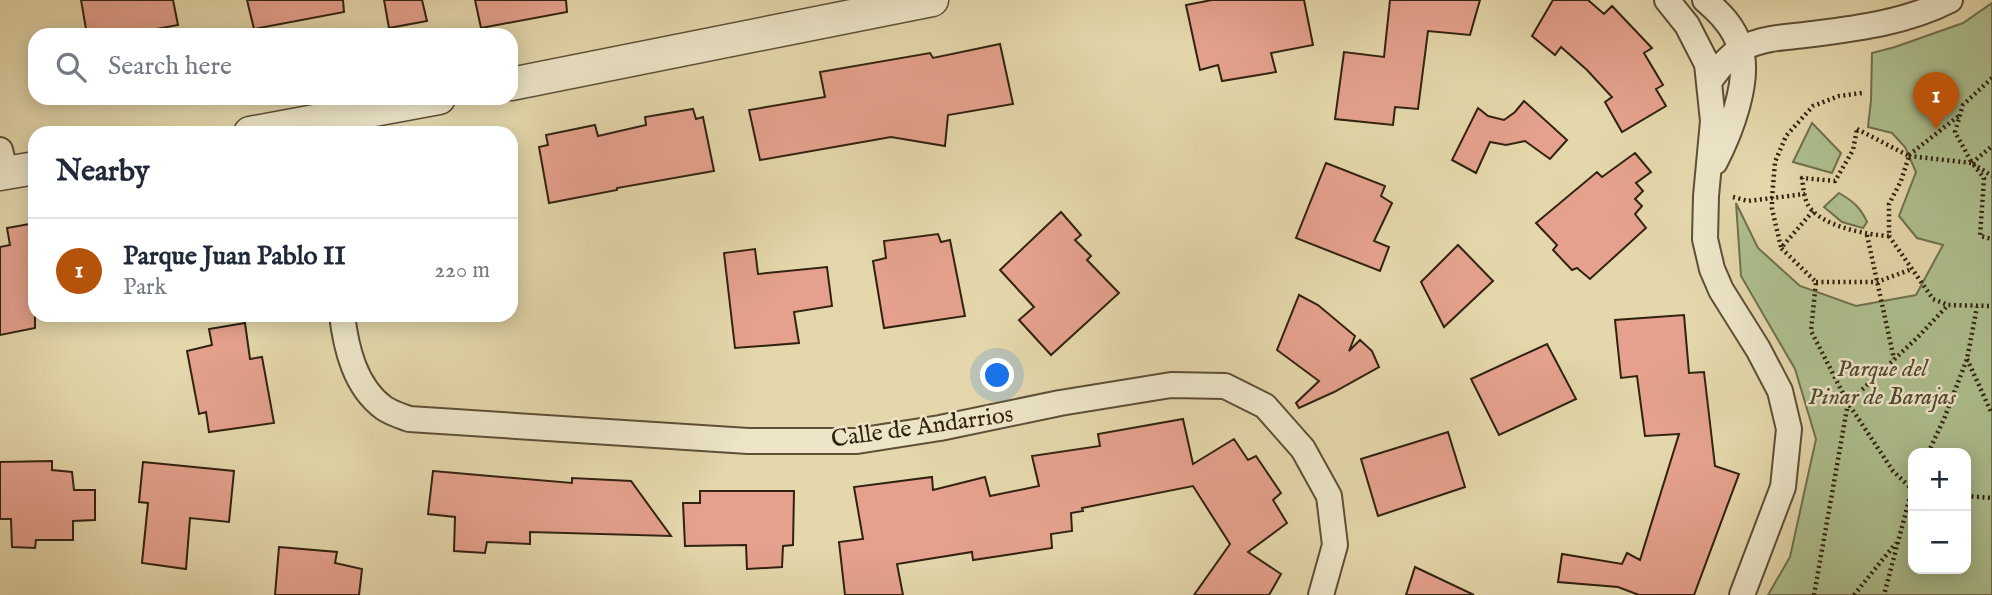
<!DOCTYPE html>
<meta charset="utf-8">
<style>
:root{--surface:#fff;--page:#f2f2f3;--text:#1f2937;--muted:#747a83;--line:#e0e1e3;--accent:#b45309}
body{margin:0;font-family:"IM FELL English",serif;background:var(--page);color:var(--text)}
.controls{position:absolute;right:21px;bottom:21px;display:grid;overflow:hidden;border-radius:14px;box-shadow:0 4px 18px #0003}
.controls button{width:63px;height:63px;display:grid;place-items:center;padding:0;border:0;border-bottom:2px solid var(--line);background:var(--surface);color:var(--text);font:35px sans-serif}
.you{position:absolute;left:998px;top:376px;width:24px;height:24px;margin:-18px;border:5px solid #fff;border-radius:50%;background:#1a73e8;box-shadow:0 0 0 10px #1a73e833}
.badge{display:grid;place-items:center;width:46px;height:46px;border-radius:50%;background:var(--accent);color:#fff;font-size:23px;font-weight:700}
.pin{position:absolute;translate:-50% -58px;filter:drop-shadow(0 2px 4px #0008)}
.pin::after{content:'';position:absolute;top:37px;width:24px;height:21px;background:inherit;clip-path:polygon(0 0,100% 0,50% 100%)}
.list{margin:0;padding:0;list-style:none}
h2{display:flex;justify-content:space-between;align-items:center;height:91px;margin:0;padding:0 28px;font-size:30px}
h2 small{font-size:23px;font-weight:400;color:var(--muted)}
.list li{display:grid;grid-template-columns:46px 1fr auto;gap:21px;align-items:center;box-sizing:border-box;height:105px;padding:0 28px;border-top:2px solid var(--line)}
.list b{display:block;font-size:26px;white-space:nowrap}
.list p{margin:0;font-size:23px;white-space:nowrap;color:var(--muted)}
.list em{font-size:23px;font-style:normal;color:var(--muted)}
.icon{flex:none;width:38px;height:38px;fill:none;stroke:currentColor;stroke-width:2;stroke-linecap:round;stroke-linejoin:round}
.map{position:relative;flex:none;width:1992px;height:595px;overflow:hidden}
.search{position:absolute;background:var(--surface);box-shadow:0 4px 18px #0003;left:28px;top:28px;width:490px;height:77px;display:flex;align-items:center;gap:18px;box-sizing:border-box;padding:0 24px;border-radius:21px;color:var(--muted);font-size:26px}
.panel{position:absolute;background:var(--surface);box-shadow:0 4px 18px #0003;left:28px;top:126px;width:490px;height:196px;border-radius:21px}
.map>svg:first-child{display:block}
.green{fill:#aebf8e;stroke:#70704f;stroke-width:2;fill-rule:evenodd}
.building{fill:#e5a18d;stroke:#312210;stroke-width:2}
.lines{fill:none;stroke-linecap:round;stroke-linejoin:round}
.minor-casing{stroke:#5e4f37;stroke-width:28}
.tertiary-casing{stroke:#5e4f37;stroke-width:35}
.path{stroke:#312210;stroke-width:4.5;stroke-dasharray:2 3.5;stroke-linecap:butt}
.minor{stroke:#ede5c8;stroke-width:24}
.tertiary{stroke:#ede5c8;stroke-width:32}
.labels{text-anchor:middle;stroke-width:5;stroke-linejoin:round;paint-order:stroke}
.park-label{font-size:24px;font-style:italic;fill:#504930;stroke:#ede5c8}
.street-label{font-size:24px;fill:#312210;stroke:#ede5c8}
</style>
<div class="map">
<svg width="1992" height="595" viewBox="0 0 1992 595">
<rect width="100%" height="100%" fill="#e4d7ab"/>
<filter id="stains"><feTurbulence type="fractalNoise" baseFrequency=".00286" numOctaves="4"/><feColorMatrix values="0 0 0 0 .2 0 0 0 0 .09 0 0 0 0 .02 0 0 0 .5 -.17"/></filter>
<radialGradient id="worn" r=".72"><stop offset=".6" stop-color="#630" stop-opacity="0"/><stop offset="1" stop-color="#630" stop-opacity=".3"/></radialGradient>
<!-- green -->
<path class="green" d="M1992,3V595H1768L1790,557L1816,439L1795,369L1741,276L1736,203L1758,248L1800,286L1856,306L1916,295L1943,245L1917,238L1899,216L1916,172L1905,147L1892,133L1868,127L1871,100L1872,53L1895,47L1963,23ZM1913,453H1966V569H1913Z
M1812,123L1841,153L1832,173L1793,162Z
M1839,193C1853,201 1861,208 1867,222L1863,228L1842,222L1824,207Z"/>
<!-- building -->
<path class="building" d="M81,0H173L178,25L124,35H87Z
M247,0H343L344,12L254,29Z
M384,0H422L427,21L389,28Z
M475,0H566L567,12L481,28Z
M1212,0H1304L1313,45L1271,53L1276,72L1222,81L1218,65L1200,70L1186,5Z
M1390,0H1480L1470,35L1428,31L1418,109L1395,107L1393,125L1335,119L1344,52L1384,57Z
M1553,0H1588L1604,14L1612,6L1652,48L1644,53L1663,85L1656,89L1666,106L1622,132L1605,102L1612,97L1587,70L1561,47L1555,55L1532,36Z
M1000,44L1013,104L948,115L945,146L891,137L760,160L749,110L825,97L820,72L930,53L933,58Z
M1524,101L1567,140L1550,159L1525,141L1506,145L1490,142L1476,173L1452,160L1478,108L1488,116L1504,120L1515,112Z
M693,109L696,119L703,117L714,171L617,188V190L549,203L539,147L548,145L546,135L595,125L598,136L646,125L645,117Z
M1635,153L1651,172L1636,183L1643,191L1635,199L1642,206L1635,214L1646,228L1590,279L1577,268L1572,270L1553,250L1557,245L1536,223L1597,172L1602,177Z
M1326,163L1385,186L1381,196L1392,203L1374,241L1389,247L1380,271L1296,238Z
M1061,212L1081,235L1075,240L1091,256L1087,260L1119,293L1051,355L1019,320L1034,307L1000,270Z
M35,223V328L0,335V247L10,245L7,228Z
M938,234L941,242L950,240L965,316L884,328L873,261L886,258L884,241Z
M1458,245L1493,281L1444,327L1421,282Z
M755,249L758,274L827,267L832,306L794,312L799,343L735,348L724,253Z
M1299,295L1318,305L1355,336L1349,351L1360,340L1372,351L1379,367L1334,392L1299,408L1296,403L1319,381L1277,350Z
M1684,315L1689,373L1704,372L1715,466L1739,474L1694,595H1639L1618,587L1558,582L1562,554L1622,564L1627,553L1640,560L1679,434L1645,436L1637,376L1621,378L1615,320Z
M245,323L250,359L262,357L274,423L209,432L206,412L199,414L187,351L212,345L209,329Z
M1547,344L1576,399L1499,435L1471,379Z
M1183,419L1193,464L1234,439L1248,460L1256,456L1281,493L1273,500L1287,523L1248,552L1281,574L1269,595H1194L1230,544L1193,486L1082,508L1083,511L1071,513L1072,531L1051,534L1052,548L973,560L972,552L897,564L903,595H845L839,542L863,539L854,487L932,477L933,490L985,477L990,496L1039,486L1032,456L1100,446L1098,434Z
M1448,432L1465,487L1378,516L1361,459Z
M52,461V470L72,472L74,490H95V520L73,521V540H36L35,548L12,547L11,519H0V462Z
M143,462L234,471L229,522L190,518L186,569L142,563L148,503L139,502Z
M433,471L572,483V478L631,481L671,536L530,532V544L487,542L485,553L454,551L455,517L428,514Z
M700,491H794L793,545L783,546L782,567L747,569L746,545L685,546L683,503H700Z
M279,547L337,552L335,563L362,569L359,595H275Z
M1415,567L1474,595H1406Z"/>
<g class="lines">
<!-- minor casing -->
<g class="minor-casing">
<path id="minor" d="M1667,0L1687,25L1707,64L1713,121L1706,196L1705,239L1712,269L1721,290L1758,349L1780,391L1789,429L1783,487L1742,595
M1705,0C1720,13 1734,27 1740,47C1751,80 1730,133 1715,162
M1709,82C1718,69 1729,55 1743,48C1765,37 1790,37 1813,34C1860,28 1907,22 1950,0
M0,150L6,173
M342,315C346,348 355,387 384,408C391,413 401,416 409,419L748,441H857L940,428L1060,403L1171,385L1225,386L1265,406L1303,449L1329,496L1335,545L1321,595"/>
</g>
<!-- tertiary casing -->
<g class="tertiary-casing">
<path id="tertiary" d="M511,84L932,0
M250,133L439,98
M0,174L35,168"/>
</g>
<!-- path -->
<path class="path" d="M1992,78L1963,105L1955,132L1972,163L1992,176
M1857,129L1909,156L1901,181L1889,204V236C1867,235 1820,226 1808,205C1804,198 1803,186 1802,178L1835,181L1853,150Z
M1909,155L1960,115
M1909,156L1972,163L1984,178L1980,236L1992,239
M1972,163L1992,146
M1733,197L1748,201L1805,194
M1813,211L1781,248L1816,282L1811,331L1848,403L1893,471L1912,489L1884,595
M1867,235L1894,359
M1889,236L1933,299L1948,305
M1781,247L1772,209V198L1775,162L1786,136L1813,106L1839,96L1862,93
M1816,282H1877L1912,269
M1967,359L1992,414
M1928,453L1944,419L1967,359L1977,307
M1966,496L1992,498
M1814,595L1848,403L1918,337L1948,305L1992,306
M1854,595L1896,543"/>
<!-- minor -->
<use href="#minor" class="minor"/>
<!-- tertiary -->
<use href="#tertiary" class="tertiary"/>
</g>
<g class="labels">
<!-- park labels -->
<g class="park-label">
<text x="1882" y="376">Parque del<tspan x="1882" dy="28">Pinar de Barajas</tspan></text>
</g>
<!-- street labels -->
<g class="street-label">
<text transform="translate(922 426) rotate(-8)" y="8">Calle de Andarrios</text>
</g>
</g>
<rect width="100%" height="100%" filter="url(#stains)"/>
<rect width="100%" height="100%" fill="url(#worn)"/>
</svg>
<div class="controls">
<button>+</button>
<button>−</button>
</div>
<div class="you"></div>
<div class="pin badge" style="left:1936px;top:130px">1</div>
<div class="search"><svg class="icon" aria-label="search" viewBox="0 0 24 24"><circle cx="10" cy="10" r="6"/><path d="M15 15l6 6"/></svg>Search here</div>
<section class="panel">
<h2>Nearby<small></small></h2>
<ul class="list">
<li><span class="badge">1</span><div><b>Parque Juan Pablo II</b><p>Park</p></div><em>220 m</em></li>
</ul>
</section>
</div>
